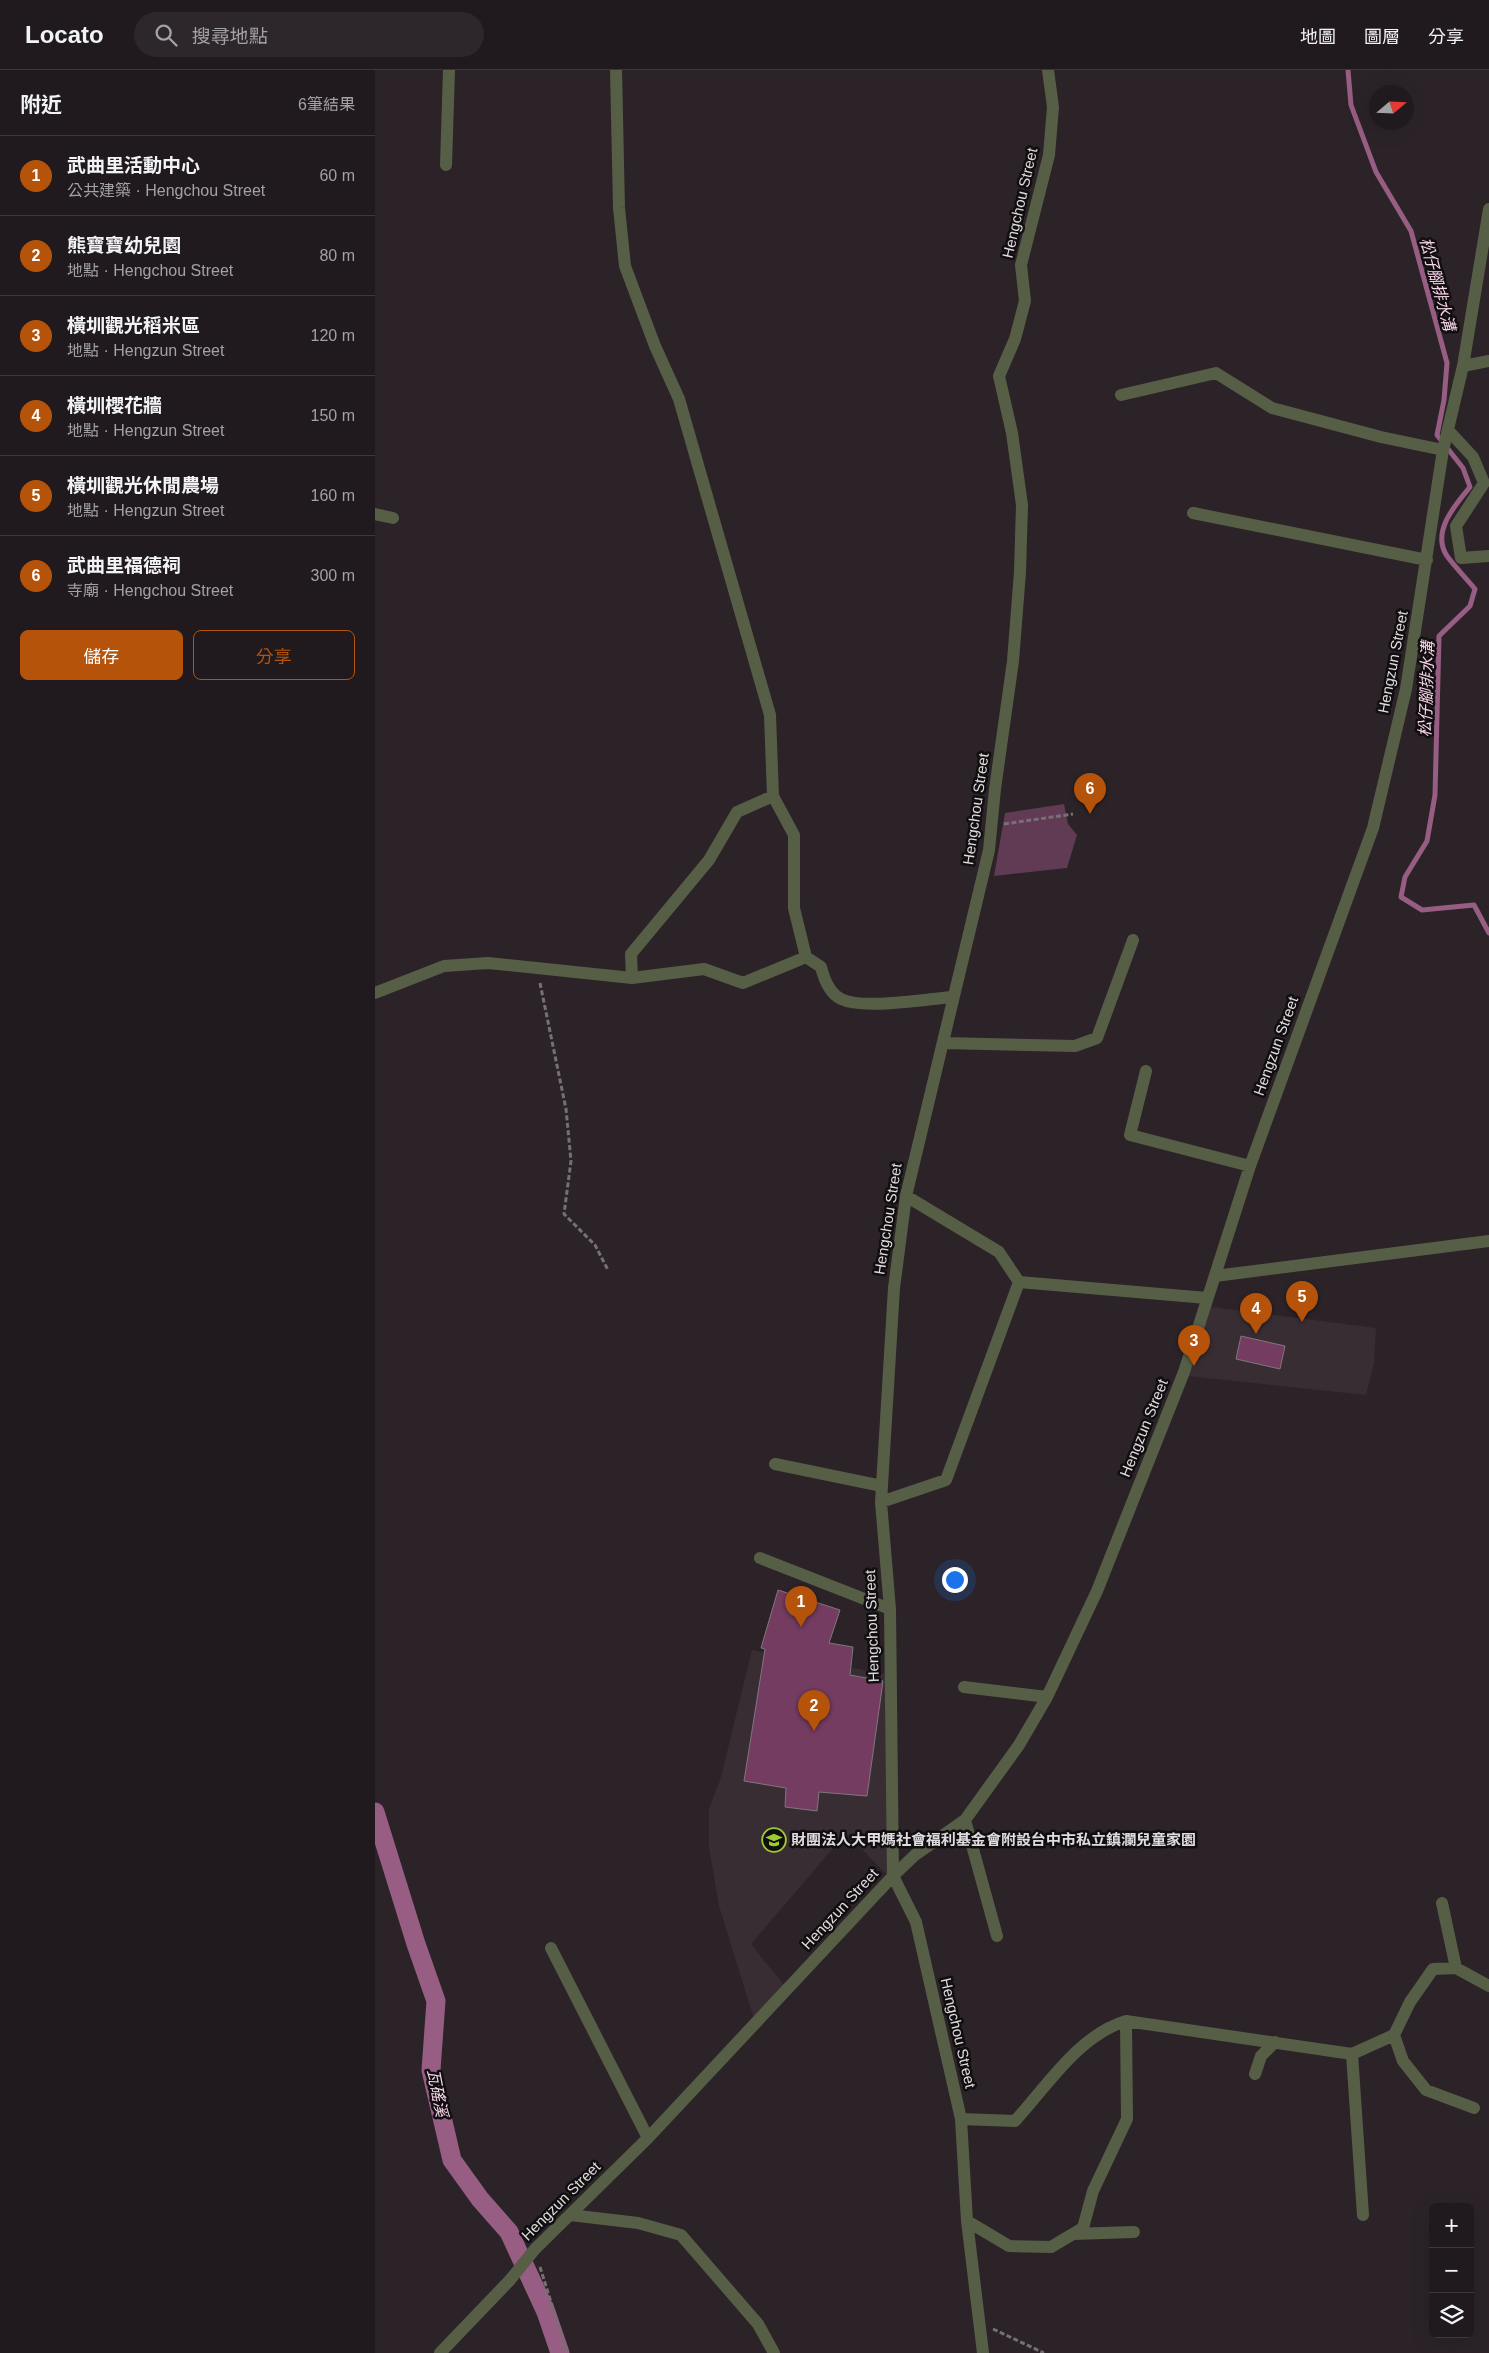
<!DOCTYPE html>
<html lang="zh-TW">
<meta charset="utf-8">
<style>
:root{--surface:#201a1e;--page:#2d272b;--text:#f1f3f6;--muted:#a2a1a4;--line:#3d383c;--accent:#b45309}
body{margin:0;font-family:Helvetica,"Noto Sans TC",sans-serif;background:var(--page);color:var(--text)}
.controls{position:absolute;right:15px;bottom:15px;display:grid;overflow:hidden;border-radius:8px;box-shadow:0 5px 20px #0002}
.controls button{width:45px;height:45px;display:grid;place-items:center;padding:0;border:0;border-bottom:1px solid var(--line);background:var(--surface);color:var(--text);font:25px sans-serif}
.compass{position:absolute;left:994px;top:15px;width:45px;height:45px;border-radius:50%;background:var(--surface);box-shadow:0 5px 20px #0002;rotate:71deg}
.you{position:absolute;left:579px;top:1509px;width:18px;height:18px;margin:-12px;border:4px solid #fff;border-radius:50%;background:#1a73e8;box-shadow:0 0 0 8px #1a73e833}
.badge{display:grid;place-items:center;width:32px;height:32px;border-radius:50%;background:var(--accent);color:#fff;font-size:16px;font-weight:700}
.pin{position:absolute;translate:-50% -41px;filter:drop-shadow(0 1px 2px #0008)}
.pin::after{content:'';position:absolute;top:26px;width:18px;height:15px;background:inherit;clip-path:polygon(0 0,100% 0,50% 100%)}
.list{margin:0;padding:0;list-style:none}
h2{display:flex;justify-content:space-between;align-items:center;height:65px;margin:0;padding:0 20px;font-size:21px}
h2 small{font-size:16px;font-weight:400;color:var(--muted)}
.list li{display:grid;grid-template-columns:32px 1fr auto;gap:15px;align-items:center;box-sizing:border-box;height:80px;padding:0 20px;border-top:1px solid var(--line)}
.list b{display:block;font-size:19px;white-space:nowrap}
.list p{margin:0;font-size:16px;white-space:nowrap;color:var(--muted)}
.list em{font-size:16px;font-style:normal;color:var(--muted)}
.actions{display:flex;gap:10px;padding:15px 20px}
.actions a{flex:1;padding:11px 0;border:1px solid var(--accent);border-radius:8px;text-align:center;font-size:18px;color:var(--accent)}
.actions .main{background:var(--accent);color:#fff}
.icon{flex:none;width:28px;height:28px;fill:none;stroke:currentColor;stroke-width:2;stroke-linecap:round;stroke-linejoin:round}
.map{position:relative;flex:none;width:1114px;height:2283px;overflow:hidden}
header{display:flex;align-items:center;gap:30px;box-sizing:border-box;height:70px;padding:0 25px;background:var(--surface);border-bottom:1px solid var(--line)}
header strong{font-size:24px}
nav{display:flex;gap:28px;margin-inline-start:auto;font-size:18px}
.search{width:350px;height:45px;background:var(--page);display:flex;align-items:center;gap:12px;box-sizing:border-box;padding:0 18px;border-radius:28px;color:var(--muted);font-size:19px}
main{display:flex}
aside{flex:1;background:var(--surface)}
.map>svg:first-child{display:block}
.built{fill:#392d34}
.green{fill:#613a53}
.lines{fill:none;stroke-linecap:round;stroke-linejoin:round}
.stream{stroke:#975d83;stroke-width:5}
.canal{stroke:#975d83;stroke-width:19}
.building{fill:#733c60;stroke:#80777c}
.path{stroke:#766f73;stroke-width:3;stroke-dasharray:5 2.5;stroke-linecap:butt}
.minor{stroke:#565f46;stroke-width:12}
.labels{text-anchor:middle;stroke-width:5;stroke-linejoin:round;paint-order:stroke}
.street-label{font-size:15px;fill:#e0dbde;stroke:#110e10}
.poi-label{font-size:15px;font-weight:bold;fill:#e0dbde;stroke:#110e10;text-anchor:start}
.water-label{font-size:16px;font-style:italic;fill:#fad6ec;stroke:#110e10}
</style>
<header>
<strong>Locato</strong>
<div class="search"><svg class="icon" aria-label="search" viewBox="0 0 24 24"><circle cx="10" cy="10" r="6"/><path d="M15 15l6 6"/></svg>搜尋地點</div>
<nav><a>地圖</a><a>圖層</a><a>分享</a></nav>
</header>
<main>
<aside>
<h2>附近<small>6筆結果</small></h2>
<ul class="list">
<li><span class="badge">1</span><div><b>武曲里活動中心</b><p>公共建築 · Hengchou Street</p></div><em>60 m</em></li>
<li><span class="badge">2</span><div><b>熊寶寶幼兒園</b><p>地點 · Hengchou Street</p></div><em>80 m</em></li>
<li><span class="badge">3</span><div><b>橫圳觀光稻米區</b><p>地點 · Hengzun Street</p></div><em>120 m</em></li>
<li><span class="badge">4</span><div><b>橫圳櫻花牆</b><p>地點 · Hengzun Street</p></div><em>150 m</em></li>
<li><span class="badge">5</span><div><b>橫圳觀光休閒農場</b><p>地點 · Hengzun Street</p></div><em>160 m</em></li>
<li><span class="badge">6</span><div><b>武曲里福德祠</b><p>寺廟 · Hengchou Street</p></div><em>300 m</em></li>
</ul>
<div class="actions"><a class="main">儲存</a><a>分享</a></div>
</aside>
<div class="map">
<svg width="1114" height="2283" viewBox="0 0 1114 2283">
<rect width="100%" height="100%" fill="#2b2328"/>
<!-- built -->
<path class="built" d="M836,1237L1001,1258L999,1293L991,1325L813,1306Z
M377,1580L511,1604L514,1801L511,1804L471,1763L376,1874L409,1915L379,1949L344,1836L334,1777V1739L346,1707Z"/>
<!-- green -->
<path class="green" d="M689,734L693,754L702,765L692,798L619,806L630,743Z"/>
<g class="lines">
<!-- stream -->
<path class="stream" d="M973,0L976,35L1001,102L1036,161L1072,293L1069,330L1062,365L1088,398L1095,417C1080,435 1056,462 1072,486C1080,497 1091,508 1100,519L1095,536L1064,566L1060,725L1052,771L1030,807L1026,827L1047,840L1099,835L1114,863"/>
<!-- canal -->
<path class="canal" d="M0,1742L41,1874L61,1931L56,2000L77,2090L105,2129L134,2162L171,2242L185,2283"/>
</g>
<!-- building -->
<path class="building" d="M866,1266L910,1276L905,1299L861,1289Z
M403,1520L465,1540L454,1573L478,1577L475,1605L508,1611L492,1726L444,1722L442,1741L410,1737L411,1718L369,1711L390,1579L386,1578Z"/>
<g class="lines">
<!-- path -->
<path class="path" d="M629,754L698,744
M165,913L191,1039L196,1091L189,1144L220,1175L233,1200
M165,2197L192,2283
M618,2259L669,2283"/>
<!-- minor -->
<path class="minor" d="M241,0L244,138L250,196L280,276L304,329L395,645L398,726L419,765V838L431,887L446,897C449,909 454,923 466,929C488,940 551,929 578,927
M71,95L74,0
M1088,296L1114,291
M746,325L841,303L897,338L1006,367L1068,380
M1073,360L1098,387L1109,413L1081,456L1086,488L1114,486
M818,443L1052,490
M0,444L18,448
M257,908L256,884L334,790L362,742L398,726
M0,923L69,896L113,893L257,908L329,899L368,913L431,887
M568,973L700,976L722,968L758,870
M771,1001L755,1065L875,1096
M531,1126L624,1182L644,1212L832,1228
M840,1206L1114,1171
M400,1394L507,1416
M506,1432L571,1410L644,1212
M385,1488L515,1539
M589,1617L672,1627
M590,1750L622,1866
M1067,1833L1081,1898
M176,1878L273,2068
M1019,1965L1028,1991L1051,2020L1099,2038
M977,1984L988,2145
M880,2004L886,1986L900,1972
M586,2049L640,2051C672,2016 704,1965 751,1951L977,1984L1019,1965L1035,1932L1058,1899L1081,1898L1114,1916
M195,2145L263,2153L306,2165L383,2254L399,2283
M592,2151L634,2176L676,2177L708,2158L718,2121L752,2049L751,1951
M698,2164L759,2162
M65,2283L135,2210L160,2179L273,2068L518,1806L540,1785L590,1750L644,1675L672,1627L722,1521L809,1302L875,1096L998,758L1031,619L1068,380L1088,296L1114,139
M608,2283L592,2151L586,2049L541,1852L518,1806L515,1539L506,1432L519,1218L531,1126L614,780L620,719L638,591L645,502L647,435L637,363L624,306L640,269L650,231L646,195L674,85L678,37L673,0"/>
</g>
<!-- icons -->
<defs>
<g id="school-ring" transform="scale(1.25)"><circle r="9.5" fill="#110e10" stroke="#9dca31" stroke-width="1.5"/><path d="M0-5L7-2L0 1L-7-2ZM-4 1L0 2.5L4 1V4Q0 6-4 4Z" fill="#9dca31"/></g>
</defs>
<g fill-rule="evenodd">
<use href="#school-ring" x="399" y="1770"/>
</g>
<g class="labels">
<!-- street labels -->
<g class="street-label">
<text transform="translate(645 133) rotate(-77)" y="5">Hengchou Street</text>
<text transform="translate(1018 592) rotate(-79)" y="5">Hengzun Street</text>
<text transform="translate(601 739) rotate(-82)" y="5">Hengchou Street</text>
<text transform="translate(901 976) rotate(-70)" y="5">Hengzun Street</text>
<text transform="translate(513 1149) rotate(-81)" y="5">Hengchou Street</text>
<text transform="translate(769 1358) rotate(-68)" y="5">Hengzun Street</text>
<text transform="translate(497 1556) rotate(-92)" y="5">Hengchou Street</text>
<text transform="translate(465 1839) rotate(-47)" y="5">Hengzun Street</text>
<text transform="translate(583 1963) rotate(77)" y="5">Hengchou Street</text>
<text transform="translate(186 2131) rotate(-45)" y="5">Hengzun Street</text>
</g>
<!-- poi labels -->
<g class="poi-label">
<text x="416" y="1775">財團法人大甲媽社會福利基金會附設台中市私立鎮瀾兒童家園</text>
</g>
<!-- water labels -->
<g class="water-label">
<text transform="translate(1063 214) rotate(75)" y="6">松仔腳排水溝</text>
<text transform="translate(1051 619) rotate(-88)" y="6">松仔腳排水溝</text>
<text transform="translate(63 2023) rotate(79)" y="6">瓦磘溪</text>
</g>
</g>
</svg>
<div class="controls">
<button>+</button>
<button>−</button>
<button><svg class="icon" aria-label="layers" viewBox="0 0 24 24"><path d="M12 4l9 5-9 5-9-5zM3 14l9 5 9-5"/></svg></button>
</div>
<svg class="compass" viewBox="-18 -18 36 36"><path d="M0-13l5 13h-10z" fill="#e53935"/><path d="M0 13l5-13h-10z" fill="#a2a1a4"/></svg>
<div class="you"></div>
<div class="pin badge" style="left:426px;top:1557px">1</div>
<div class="pin badge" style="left:439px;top:1661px">2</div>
<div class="pin badge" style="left:819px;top:1296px">3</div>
<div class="pin badge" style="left:881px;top:1264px">4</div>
<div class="pin badge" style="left:927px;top:1252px">5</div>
<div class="pin badge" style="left:715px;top:744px">6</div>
</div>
</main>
